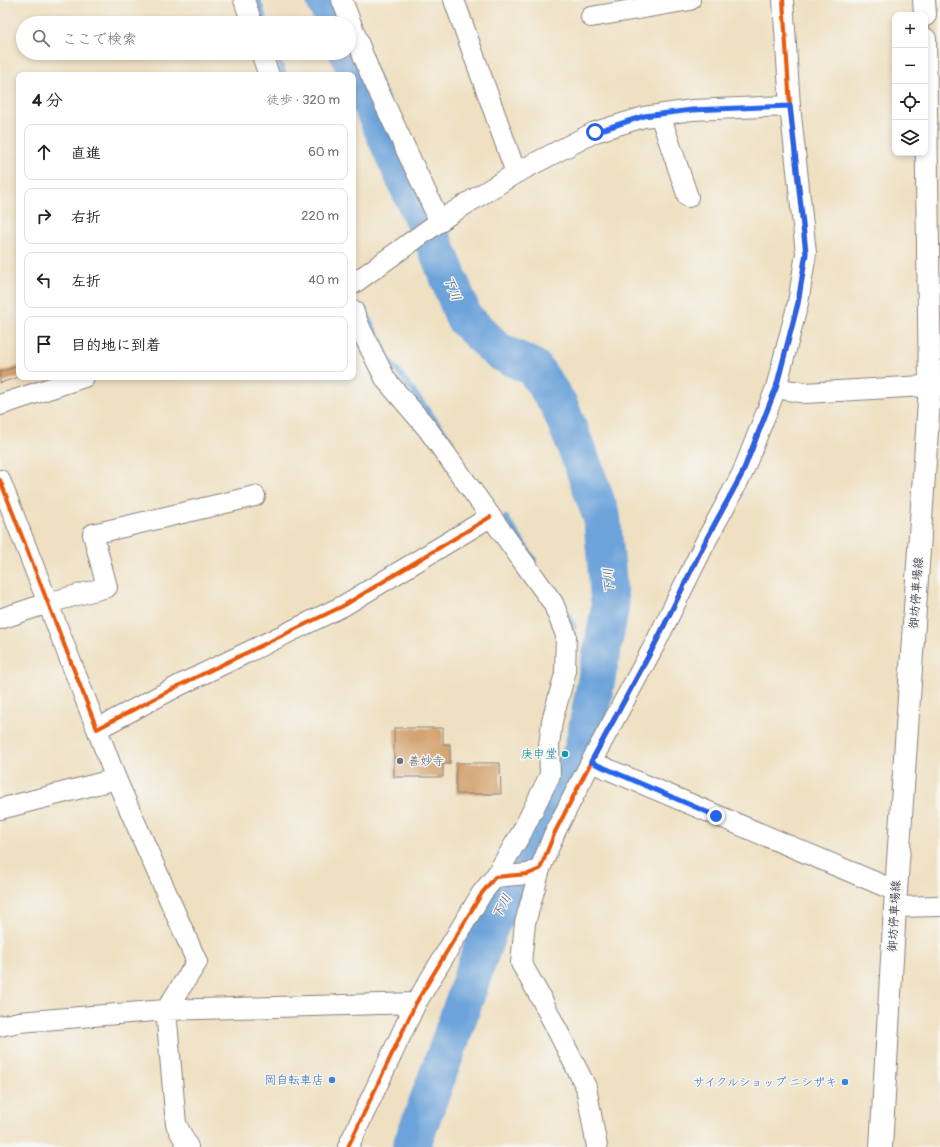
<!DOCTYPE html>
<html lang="ja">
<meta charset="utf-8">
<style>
:root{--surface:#fff;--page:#f6f6f6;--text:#202124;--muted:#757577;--line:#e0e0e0}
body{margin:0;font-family:Pangolin,"Klee One",sans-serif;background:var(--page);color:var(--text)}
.controls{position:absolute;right:12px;top:12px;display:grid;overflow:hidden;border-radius:8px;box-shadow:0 2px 6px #0003}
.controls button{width:36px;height:36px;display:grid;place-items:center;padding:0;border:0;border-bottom:1px solid var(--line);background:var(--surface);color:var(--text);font:20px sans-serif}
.stop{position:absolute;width:12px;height:12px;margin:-9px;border:3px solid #2563eb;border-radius:50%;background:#fff}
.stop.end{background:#2563eb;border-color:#fff;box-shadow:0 1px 4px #0008}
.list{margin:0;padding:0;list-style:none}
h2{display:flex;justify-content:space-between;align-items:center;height:52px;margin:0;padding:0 16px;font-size:17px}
h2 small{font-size:13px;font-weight:400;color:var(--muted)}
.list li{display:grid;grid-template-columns:26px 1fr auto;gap:12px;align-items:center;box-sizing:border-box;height:56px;margin:0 8px 8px;padding:0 8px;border:1px solid var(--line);border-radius:8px}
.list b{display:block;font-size:15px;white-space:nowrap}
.list em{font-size:13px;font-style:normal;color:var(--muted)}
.icon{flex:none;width:22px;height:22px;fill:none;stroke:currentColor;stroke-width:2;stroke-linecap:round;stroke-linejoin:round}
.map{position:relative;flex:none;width:940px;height:1147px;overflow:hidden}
.search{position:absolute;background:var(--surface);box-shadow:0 2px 6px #0003;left:16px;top:16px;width:340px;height:44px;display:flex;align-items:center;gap:10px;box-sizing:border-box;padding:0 14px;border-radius:22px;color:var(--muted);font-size:15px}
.panel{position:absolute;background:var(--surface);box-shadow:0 2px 6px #0003;left:16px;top:72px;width:340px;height:308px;border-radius:8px}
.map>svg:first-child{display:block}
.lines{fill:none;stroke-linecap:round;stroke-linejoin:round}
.stream{stroke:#6ca3da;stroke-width:6}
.river{stroke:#6ca3da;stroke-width:38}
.building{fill:#d3a16d}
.street-casing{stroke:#88817e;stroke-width:22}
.secondary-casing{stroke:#88817e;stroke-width:24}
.street{stroke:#fff;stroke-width:20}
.secondary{stroke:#fff;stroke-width:22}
.cycleway-casing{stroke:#f6f6f2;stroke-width:6}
.cycleway{stroke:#e8590c;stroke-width:4}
.route{stroke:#2563eb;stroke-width:5}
.culture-dot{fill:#0f9aa8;stroke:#f6f6f2;stroke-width:1.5}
.worship-dot{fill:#6b7280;stroke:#f6f6f2;stroke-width:1.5}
.shop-dot{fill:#3f7fe0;stroke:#f6f6f2;stroke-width:1.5}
.labels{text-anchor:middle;stroke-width:3;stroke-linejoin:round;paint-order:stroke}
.street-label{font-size:12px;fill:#22223b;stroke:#f6f6f2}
.culture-label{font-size:12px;fill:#0d838f;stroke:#f6f6f2;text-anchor:end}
.worship-label{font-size:12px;fill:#5b616d;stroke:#f6f6f2;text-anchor:start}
.shop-label{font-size:12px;fill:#366cbe;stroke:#f6f6f2;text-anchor:end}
.water-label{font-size:13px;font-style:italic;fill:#40567b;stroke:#f6f6f2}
</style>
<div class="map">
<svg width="940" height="1147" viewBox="0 0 940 1147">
<rect width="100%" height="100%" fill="#f6f6f2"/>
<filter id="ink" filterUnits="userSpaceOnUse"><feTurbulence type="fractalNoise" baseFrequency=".025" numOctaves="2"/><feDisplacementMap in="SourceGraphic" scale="8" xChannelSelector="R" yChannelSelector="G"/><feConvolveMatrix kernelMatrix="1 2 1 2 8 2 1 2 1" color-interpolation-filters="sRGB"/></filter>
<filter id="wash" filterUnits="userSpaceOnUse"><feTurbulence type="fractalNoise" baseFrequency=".012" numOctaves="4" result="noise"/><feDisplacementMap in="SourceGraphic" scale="16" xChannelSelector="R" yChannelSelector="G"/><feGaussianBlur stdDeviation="0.9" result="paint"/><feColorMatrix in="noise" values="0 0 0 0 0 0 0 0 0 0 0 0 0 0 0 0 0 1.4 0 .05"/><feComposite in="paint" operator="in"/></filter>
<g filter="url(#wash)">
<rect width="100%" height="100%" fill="#efe0c1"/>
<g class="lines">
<!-- stream -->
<path class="stream" d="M258,0L266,23
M276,53L284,75
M363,307L387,357L451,441
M506,518L534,560
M569,617L574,627"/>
<!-- river -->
<path class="river" d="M325,0L335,23
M348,53L441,259L464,318L498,351L534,368L559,405L584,468L602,518L610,608L583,750L489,928L447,1050L411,1147"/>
</g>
<g id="blocks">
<!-- building -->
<path class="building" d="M19,366V377L0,383V372Z
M394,728H443V744H450V764H443V777H394Z
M456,763H500L501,794H456Z"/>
</g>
</g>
<g filter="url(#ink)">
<use href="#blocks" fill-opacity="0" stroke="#88817e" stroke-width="1"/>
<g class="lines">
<!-- street casing -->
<g class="street-casing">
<path id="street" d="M244,0L252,23
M342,0L370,73L440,222
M454,0L516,173
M591,17L690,0
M261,53L269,75
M660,115L688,197
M353,284L450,214L516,173L595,132L644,117L692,110L790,106
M353,310L361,330L386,380L427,428L553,603L566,635L565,674L552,721L549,746L550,775L522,832L495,877
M776,388L805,393L940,385
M0,405L84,377
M0,480L97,729L180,685L343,606L490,517
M0,619L48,603L107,587L93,534L255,496
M97,729L116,779L197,962L166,1010L176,1124L188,1147
M591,762L896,891
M0,809L116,779
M540,869L525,923L521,963L542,1000L586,1087L597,1147
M895,907L940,906
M0,1026L19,1022L166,1010L416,1003
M348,1147L416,1003L482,893L495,877L528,874L540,869L555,832L591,762L655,644L708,537L742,474L776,388L798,303L806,253L790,106L783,0"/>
</g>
<!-- secondary casing -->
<g class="secondary-casing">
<path id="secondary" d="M924,0L925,15
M881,1147L896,891L930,386L925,39"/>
</g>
<!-- street -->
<use href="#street" class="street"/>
<!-- secondary -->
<use href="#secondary" class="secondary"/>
<!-- cycleway casing -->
<g class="cycleway-casing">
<path id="cycleway" d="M0,480L97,729L180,685L343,606L490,517
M348,1147L416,1003L482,893L495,877L528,874L540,869L555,832L591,762L655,644L708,537L742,474L776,388L798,303L806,253L790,106L783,0"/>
</g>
<!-- cycleway -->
<use href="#cycleway" class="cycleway"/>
</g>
</g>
<g class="lines" filter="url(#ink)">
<!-- route -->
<path class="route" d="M595,132L644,116L692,110L790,106L806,253L798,303L776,388L742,474L708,536L655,644L591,762L716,816"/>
</g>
<!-- markers -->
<circle class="culture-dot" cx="565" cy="754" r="4"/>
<circle class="worship-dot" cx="400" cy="761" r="4"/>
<g class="shop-dot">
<circle cx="332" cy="1080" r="4"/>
<circle cx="845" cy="1082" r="4"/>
</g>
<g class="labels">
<!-- street labels -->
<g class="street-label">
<text transform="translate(916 593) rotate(-86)" y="4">御坊停車場線</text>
<text transform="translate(894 916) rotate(-87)" y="4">御坊停車場線</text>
</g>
<!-- culture labels -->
<g class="culture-label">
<text x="557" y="758">庚申堂</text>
</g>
<!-- worship labels -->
<g class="worship-label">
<text x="408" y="765">善妙寺</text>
</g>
<!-- shop labels -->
<g class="shop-label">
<text x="324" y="1084">岡自転車店</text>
<text x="837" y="1086">サイクルショップ ニシザキ</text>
</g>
<!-- water labels -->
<g class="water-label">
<text transform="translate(453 288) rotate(68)" y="5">下川</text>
<text transform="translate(608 581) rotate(-95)" y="5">下川</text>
<text transform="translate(501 906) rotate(-62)" y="5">下川</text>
</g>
</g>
</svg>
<div class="controls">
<button>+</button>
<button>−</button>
<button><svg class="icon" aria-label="locate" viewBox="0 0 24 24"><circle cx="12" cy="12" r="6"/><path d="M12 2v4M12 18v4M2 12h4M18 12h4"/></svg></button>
<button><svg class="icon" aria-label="layers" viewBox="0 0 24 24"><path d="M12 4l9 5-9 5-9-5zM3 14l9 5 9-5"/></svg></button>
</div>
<div class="stop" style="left:595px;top:132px"></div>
<div class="stop end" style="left:716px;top:816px"></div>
<div class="search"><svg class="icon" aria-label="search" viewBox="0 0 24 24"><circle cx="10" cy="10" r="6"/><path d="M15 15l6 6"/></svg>ここで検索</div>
<section class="panel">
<h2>4 分<small>徒歩 · 320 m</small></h2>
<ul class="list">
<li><svg class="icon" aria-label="ahead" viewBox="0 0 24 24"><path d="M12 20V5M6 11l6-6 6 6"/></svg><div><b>直進</b></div><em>60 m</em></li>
<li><svg class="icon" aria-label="right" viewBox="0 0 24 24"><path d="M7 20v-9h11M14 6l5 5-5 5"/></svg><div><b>右折</b></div><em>220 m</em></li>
<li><svg class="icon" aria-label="left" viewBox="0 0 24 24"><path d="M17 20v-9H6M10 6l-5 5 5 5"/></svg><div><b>左折</b></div><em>40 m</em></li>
<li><svg class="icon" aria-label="arrive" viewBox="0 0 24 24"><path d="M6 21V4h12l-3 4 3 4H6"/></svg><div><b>目的地に到着</b></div></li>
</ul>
</section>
</div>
